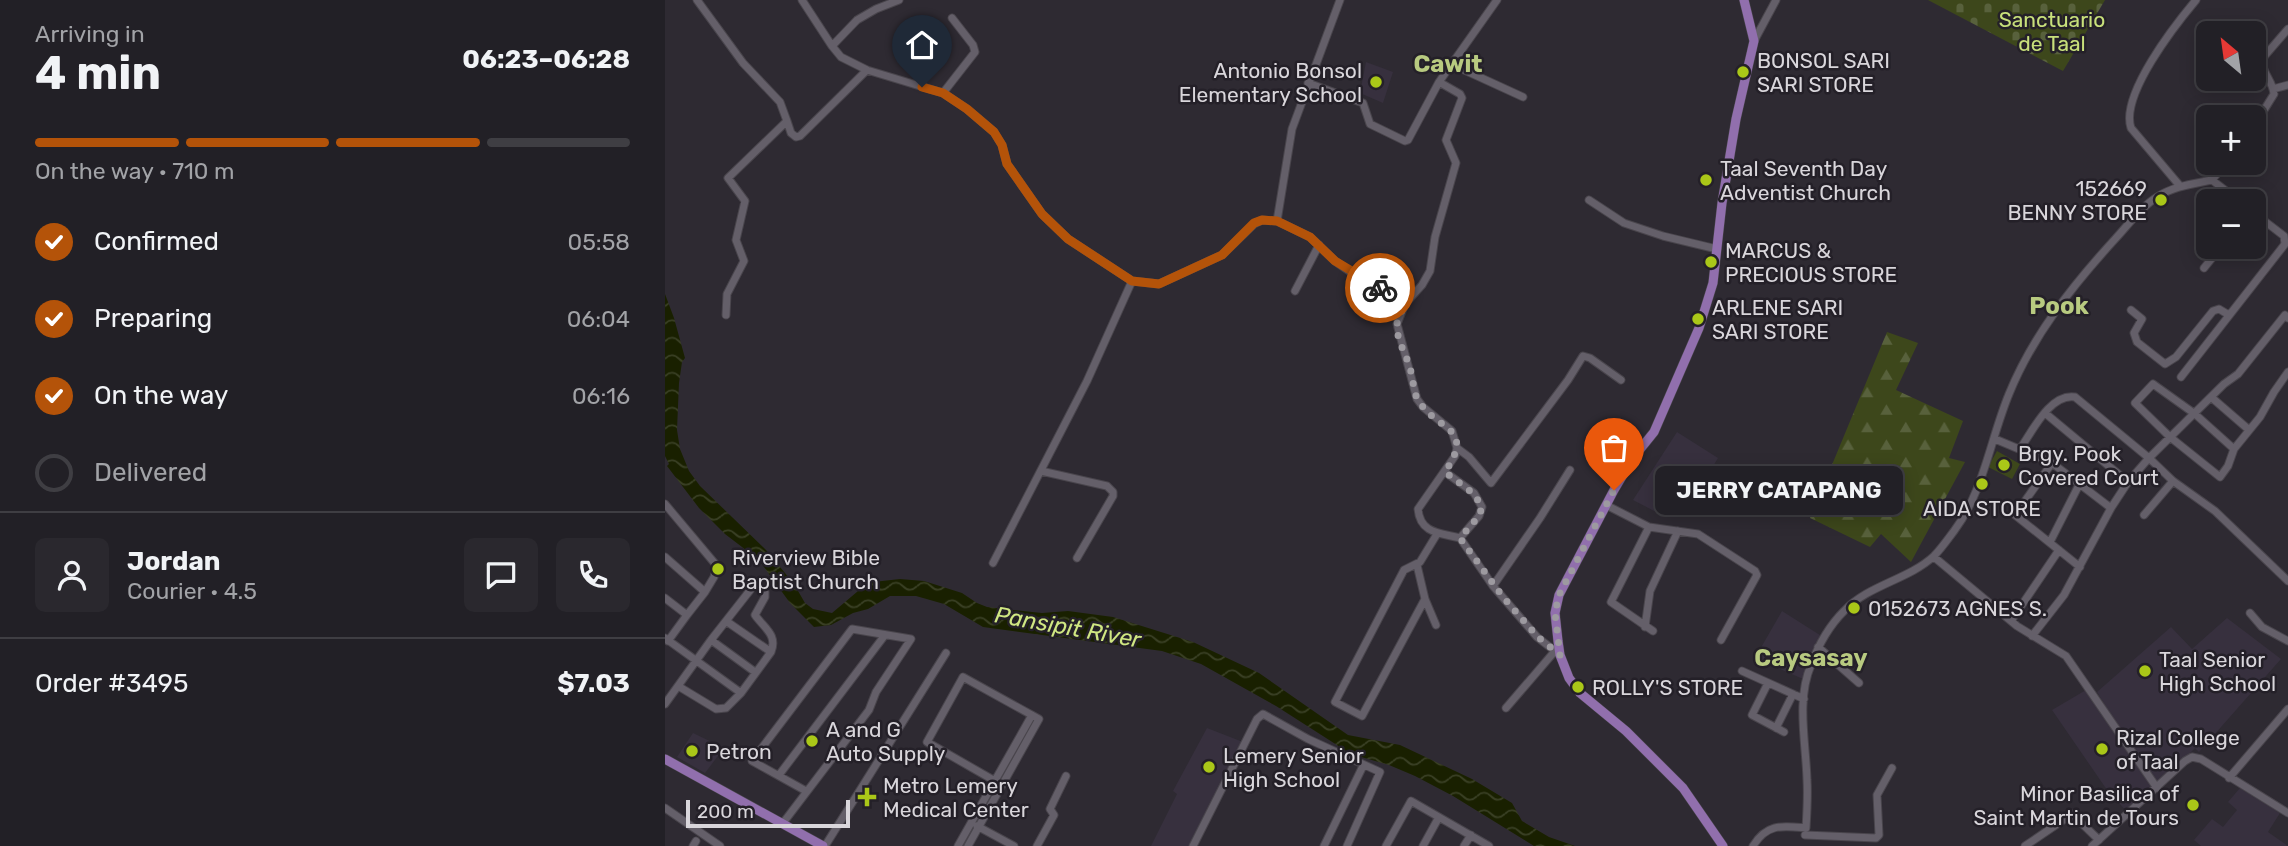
<!DOCTYPE html>
<html lang="en">
<head>
<meta charset="utf-8">
<style>
	body { margin:0; font-family:Rubik,sans-serif; background:#2a282e; color:#f1f3f6; height:100vh; display:flex; flex-direction:column; font-size:26px; white-space:nowrap }
	* { box-sizing:border-box; margin:0 }
	p { font-size:23px; color:#a2a3a7 }
	.icon { flex:none; width:38px; height:38px; fill:none; stroke:currentColor; stroke-width:2; stroke-linecap:round; stroke-linejoin:round }
	.map { position:relative; flex:1; overflow:hidden }
	.sheet { display:flex; flex-direction:column; background:#222026; width:665px }
	.sheet>* { flex:none }
	.needle { width:46px; rotate:331deg }
	.fabs { position:absolute; left:1531px; top:21px; display:grid; gap:14px }
	.fabs a { display:grid; place-items:center; width:70px; height:70px; border-radius:10px; background:#222026; box-shadow:0 4px 18px #0003,0 0 0 2px #3f3e43; font-size:35px }
	.scale { position:absolute; left:21px; bottom:18px; width:164px; box-sizing:border-box; padding-left:7px; border:4px solid #d9d6db; border-top:0; font-size:19px; line-height:24px; white-space:nowrap; color:#d9d6db; -webkit-text-stroke:5px #242028; paint-order:stroke }
	.pin { position:absolute; display:grid; place-items:center; width:60px; height:60px; color:#fff; margin:-72px -30px; border-radius:50% 50% 50% 0; rotate:-45deg; box-shadow:0 0 7px #0007 }
	.pin .icon { rotate:45deg }
	.courier { position:absolute; display:grid; place-items:center; width:70px; height:70px; margin:-35px; border:5px solid #b45309; border-radius:50%; background:#fff; color:#222; box-shadow:0 2px 9px #0007 }
	.bubble { position:absolute; height:49px; border-radius:10px; background:#222026; box-shadow:0 4px 18px #0003,0 0 0 2px #3f3e43; font-size:23px; font-weight:700; line-height:49px; text-align:center }
	.headline em { font-style:normal; font-weight:700 }
	.headline div { display:flex; flex-direction:column-reverse }
	.headline { display:flex; align-items:center; justify-content:space-between; height:119px; padding:0 35px }
	h1 { font-size:46px; font-weight:700; line-height:52px }
	.bar { display:grid; grid-template-columns:repeat(4,1fr); gap:10px 7px; align-content:center; height:84px; padding:0 35px }
	.bar i { height:9px; border-radius:5px; background:#3f3e43 }
	.bar .on { background:#b45309 }
	.bar p { grid-column:span 4 }
	.line { display:flex; align-items:center; gap:18px; padding:0 35px; border-top:2px solid #3f3e43 }
	.line div { flex:1 }
	.round { display:grid; place-items:center; flex:none; width:74px; height:74px; border-radius:10px; background:#2a282e }
	ol { padding:0 35px; list-style:none }
	li { display:flex; align-items:center; gap:21px; height:77px }
	li p { margin-inline-start:auto }
	li .icon { padding:7px; border-radius:50%; background:#b45309; color:#fff; stroke-width:4 }
	li:last-child { color:#a2a3a7 }
	li i { width:38px; height:38px; border:4px solid #3f3e43; border-radius:50% }
	main { display:flex; flex:1; min-height:0 }
	.map>svg:first-child { display:block }
	.built { fill:#37303e }
	.forest { fill:url(#forest-firs) }
	.cemetery { fill:url(#cemetery-stones) }
	.garden { fill:#3d471b }
	.water { fill:url(#water-waves) }
	.lines { fill:none; stroke-linecap:round; stroke-linejoin:round }
	.minor-casing { stroke:#49454c; stroke-width:9 }
	.major-casing { stroke:#49454c; stroke-width:10 }
	.minor { stroke:#645f69; stroke-width:7 }
	.major { stroke:#916fad; stroke-width:9 }
	.done { stroke:#9d9aa0; stroke-width:7; stroke-dasharray:0 12.6 }
	.route { stroke:#b45309; stroke-width:9 }
	.poi-dot { fill:#aac718; stroke:#242028; stroke-width:2.5 }
	.labels { text-anchor:middle; dominant-baseline:central; stroke-width:5; stroke-linejoin:round; paint-order:stroke }
	.park-label { font-size:21px; fill:#c8e07b; stroke:#242028 }
	.poi-label { font-size:21px; fill:#d9d6db; stroke:#242028; text-anchor:start }
	.water-label { font-size:23px; font-style:italic; fill:#d0e782; stroke:#242028 }
	.quarter-label { font-size:24px; font-weight:bold; fill:#b8ca80; stroke:#242028 }
</style>
</head>
<body>
<main>
<section class="sheet">
<div class="headline"><div><h1>4 min</h1><p>Arriving in</p></div><em>06:23–06:28</em></div>
<div class="bar"><i class="on"></i><i class="on"></i><i class="on"></i><i></i><p>On the way · 710 m</p></div>
<ol>
<li><svg class="icon" aria-label="check" viewBox="0 0 24 24"><path d="M5 12l5 5 9-10"/></svg>Confirmed<p>05:58</p></li>
<li><svg class="icon" aria-label="check" viewBox="0 0 24 24"><path d="M5 12l5 5 9-10"/></svg>Preparing<p>06:04</p></li>
<li><svg class="icon" aria-label="check" viewBox="0 0 24 24"><path d="M5 12l5 5 9-10"/></svg>On the way<p>06:16</p></li>
<li><i></i>Delivered</li>
</ol>
<div class="line" style="height:126px"><a class="round"><svg class="icon" aria-label="person" viewBox="0 0 24 24"><circle cx="12" cy="8" r="4"/><path d="M4 21q1-7 8-7t8 7"/></svg></a><div><b>Jordan</b><p>Courier · 4.5</p></div><a class="round"><svg class="icon" aria-label="chat" viewBox="0 0 24 24"><path d="M4 5h16v11H9l-5 4z"/></svg></a><a class="round"><svg class="icon" aria-label="phone" viewBox="0 0 24 24"><path d="M5 4h4l2 5-3 2q2 4 5 5l2-3 5 2v4C11 20 4 13 5 4z"/></svg></a></div>
<div class="line" style="height:91px"><div>Order #3495</div><b>$7.03</b></div>
</section>
<div class="map">
<svg width="1623" height="846" viewBox="0 0 1623 846">
	<defs>
		<pattern id="forest-firs" width="22" height="20" patternUnits="userSpaceOnUse" patternTransform="scale(1.75)"><rect width="22" height="20" fill="#3d471b"/><path d="M5 1l3.5 6h-7zM16 11l3.5 6h-7z" fill="#58613c"/></pattern>
		<pattern id="cemetery-stones" width="16" height="16" patternUnits="userSpaceOnUse" patternTransform="scale(1.75)"><rect width="16" height="16" fill="#3d471b"/><path d="M2 7V4a2 2 0 0 1 4 0v3zM10 15v-3a2 2 0 0 1 4 0v3z" fill="#58613c"/></pattern>
		<pattern id="water-waves" width="16" height="10" patternUnits="userSpaceOnUse" patternTransform="scale(1.75)"><rect width="16" height="10" fill="#192000"/><path d="M0 5q4-4 8 0t8 0" fill="none" stroke="#3a4025"/></pattern>
	</defs>
	<rect width="100%" height="100%" fill="#2e2a32"/>
	<path class="built" d="M701,62L728,72L718,103L695,93Z
		M1012,432L1053,458L1021,511L1002,500L995,514L968,500Z
		M1117,611L1158,637L1144,657L1138,679L1090,658Z
		M1562,618L1616,659L1534,752L1530,748L1492,786L1468,753L1432,692L1506,627L1527,649Z
		M1421,690L1488,789L1462,812L1440,787L1387,710Z
		M542,728L578,742L526,846H486L512,794L508,791Z
		M28,733L59,748L40,773L12,757Z
		M1575,788L1615,813L1603,832L1623,846H1536L1529,840L1547,819L1558,827L1572,810L1563,802Z"/>
	<path class="forest" d="M1222,332L1253,343L1231,390L1298,421L1284,458L1300,462L1246,562L1216,534L1205,547L1145,518Z"/>
	<path class="cemetery" d="M1263,0H1440L1398,71Z"/>
	<path class="garden" d="M1332,451L1355,464L1347,479L1323,467Z"/>
	<path class="water" d="M0,294L9,318L20,358L17,362L14,383L12,430L15,449L24,471L35,486L101,550L129,584L140,603L148,609L167,613L199,586L208,582L235,579L259,581L297,593L312,603L322,607L377,613L403,611L448,617L528,642L594,673L683,735L735,745L807,779L847,803L857,821L884,837L910,846H869L788,796L750,776L724,765L686,754L611,706L536,664L497,651L318,627L279,604L251,596H225L203,609L188,613L166,625L149,627L125,603L94,560L60,534L34,508L2,466L4,464L0,456Z"/>
	<g class="lines">
		<defs>
			<path id="minor" d="M32,0L78,63L115,102L122,121L63,178L80,201L71,240L79,261L62,294L61,315
				M137,0L167,46L176,57L202,70L278,93L302,109L329,132L337,145L342,164L377,214L403,239L467,281L494,284L557,255L589,224L597,220L612,221L645,237L670,261L687,273L727,294L740,304
				M1089,41L1111,0
				M167,46L192,20L211,9L234,0
				M786,64L858,97
				M774,82L795,94L797,98L781,140L791,163L770,237L765,271L757,285L740,304L732,324L752,399L758,407L787,431L792,448L790,456L753,509C755,534 776,533 795,538L828,586L872,637L895,655
				M643,83L698,103L705,124L740,141L743,140L774,82L832,0
				M1608,89L1623,85
				M278,93L310,52L308,45L287,18
				M122,121L126,133L131,137L135,136L202,70
				M1589,126L1609,94C1608,81 1596,72 1597,59L1623,29
				M1547,180L1574,201
				M1515,186L1466,128C1455,95 1510,25 1531,0
				M924,200L959,223L998,236L1052,249
				M612,221L627,129L675,0
				M1539,268L1556,247
				M630,291L654,245
				M1466,310L1477,319L1469,333L1472,342L1500,364L1511,357L1548,311L1554,309L1564,315
				M1516,377L1620,244L1619,236L1589,213
				M1546,397L1583,429
				M1380,413L1463,482
				M1330,439L1387,463L1446,508
				M792,448L804,457L826,483L903,380L918,356L925,358L956,380
				M1355,449C1367,432 1385,393 1410,397L1484,458L1508,481L1550,511L1623,581
				M1569,449L1530,414L1488,384L1470,403L1505,437L1555,477L1563,466L1569,449L1595,417L1609,392L1623,372
				M1387,463L1350,515L1415,567
				M376,471L442,486L448,492V496L412,558
				M780,472L809,493L817,507L814,516L795,538
				M0,504L52,566L49,577L40,592
				M941,505L984,527L1033,534L1090,571L1092,575L1056,640
				M1479,515L1508,481
				M984,527L946,602L988,631
				M1385,542L1414,485
				M0,557L40,592L22,615
				M1269,557L1352,626L1401,656L1492,788
				M328,563L422,381L467,281
				M752,565L760,599L771,625
				M828,586L875,518L905,470
				M0,598L22,615L3,641
				M760,599L697,716L670,702L739,570L755,562L772,534
				M1585,613L1597,627L1623,641
				M1346,621L1394,550
				M980,627L985,591L1013,531
				M1367,636L1399,595L1446,508L1463,482L1484,458L1559,384L1573,374L1620,315L1623,318
				M0,638L76,693
				M46,640L90,672
				M1153,647L1194,683
				M1077,671L1139,699
				M1103,683L1087,715L1119,732
				M13,686L51,709L61,708L76,693L106,652L61,621
				M0,704L46,640L90,584L100,592V597L90,615C99,628 113,635 106,652
				M841,708L890,651
				M1111,728L1128,694
				M114,775L220,635
				M1564,778L1623,709
				M0,808L55,846
				M118,823L204,710L211,692L246,639L187,629L87,761L141,791
				M312,826L349,846
				M1140,835L1211,838L1214,835L1212,795L1227,768
				M28,846L31,841
				M160,846L281,653
				M293,846L367,715
				M303,846L374,719L298,677L262,742L337,785
				M372,846L389,815L385,809L401,776
				M528,846L592,719L598,714L643,739L715,772L682,846
				M659,846L698,766
				M721,846L746,801L824,846
				M758,846L774,817
				M799,846L806,835
				M1088,846C1102,823 1117,826 1141,828C1142,812 1143,796 1142,780C1141,743 1131,700 1146,665C1153,646 1165,625 1179,611C1203,585 1243,580 1269,556C1276,549 1283,539 1289,531C1319,491 1325,440 1344,394C1368,335 1408,285 1451,238C1464,224 1476,207 1492,197C1509,186 1528,184 1547,180L1561,163
				M1360,846L1407,814L1434,840
				M1427,846L1520,761L1527,757L1536,759L1623,813"/>
			<path id="major" d="M0,759L158,846
				M1058,846L1018,788L961,731L915,693L904,678L895,655L893,641L890,613L894,595L949,490L968,458L989,432L1034,328L1048,283L1057,203L1071,119L1089,41L1079,0"/>
		</defs>
		<use href="#minor" class="minor-casing"/>
		<use href="#major" class="major-casing"/>
		<use href="#minor" class="minor"/>
		<use href="#major" class="major"/>
	</g>
	<g class="lines">
		<path class="done" d="M715,288L727,294L740,304C737,311 732,318 732,325C731,340 743,357 746,372C749,383 748,394 755,403C775,432 810,427 780,472L809,494L817,507L814,516L795,538L838,597L873,637L895,655L890,613L894,595L949,490"/>
		<path class="route" d="M257,87L278,93L302,109L329,132L337,145L342,164L377,214L403,239L467,281L494,284L557,255L589,223L597,220L612,221L645,237L670,261L715,288"/>
	</g>
	<g class="poi-dot">
		<circle cx="1078" cy="72" r="7"/>
		<circle cx="711" cy="82" r="7"/>
		<circle cx="1041" cy="180" r="7"/>
		<circle cx="1496" cy="200" r="7"/>
		<circle cx="1046" cy="262" r="7"/>
		<circle cx="1033" cy="319" r="7"/>
		<circle cx="1339" cy="465" r="7"/>
		<circle cx="1317" cy="484" r="7"/>
		<circle cx="53" cy="569" r="7"/>
		<circle cx="1189" cy="608" r="7"/>
		<circle cx="1480" cy="671" r="7"/>
		<circle cx="913" cy="687" r="7"/>
		<circle cx="147" cy="741" r="7"/>
		<circle cx="1437" cy="749" r="7"/>
		<circle cx="27" cy="751" r="7"/>
		<circle cx="544" cy="767" r="7"/>
		<path d="M198.5 786.5h7v7h7v7h-7v7h-7v-7h-7v-7h7z"/>
		<circle cx="1528" cy="805" r="7"/>
	</g>
	<g class="labels">
		<g class="park-label">
			<text x="1387" y="19">Sanctuario<tspan x="1387" dy="24">de Taal</tspan></text>
		</g>
		<g class="poi-label">
			<text x="1092" y="60">BONSOL SARI<tspan x="1092" dy="24">SARI STORE</tspan></text>
			<text x="697" y="70" text-anchor="end">Antonio Bonsol<tspan x="697" dy="24">Elementary School</tspan></text>
			<text x="1055" y="168">Taal Seventh Day<tspan x="1055" dy="24">Adventist Church</tspan></text>
			<text x="1482" y="188" text-anchor="end">152669<tspan x="1482" dy="24">BENNY STORE</tspan></text>
			<text x="1060" y="250">MARCUS &amp;<tspan x="1060" dy="24">PRECIOUS STORE</tspan></text>
			<text x="1047" y="307">ARLENE SARI<tspan x="1047" dy="24">SARI STORE</tspan></text>
			<text x="1353" y="453">Brgy. Pook<tspan x="1353" dy="24">Covered Court</tspan></text>
			<text x="1317" y="508" text-anchor="middle">AIDA STORE</text>
			<text x="67" y="557">Riverview Bible<tspan x="67" dy="24">Baptist Church</tspan></text>
			<text x="1203" y="608">0152673 AGNES S.</text>
			<text x="1494" y="659">Taal Senior<tspan x="1494" dy="24">High School</tspan></text>
			<text x="927" y="687">ROLLY'S STORE</text>
			<text x="161" y="729">A and G<tspan x="161" dy="24">Auto Supply</tspan></text>
			<text x="1451" y="737">Rizal College<tspan x="1451" dy="24">of Taal</tspan></text>
			<text x="41" y="751">Petron</text>
			<text x="558" y="755">Lemery Senior<tspan x="558" dy="24">High School</tspan></text>
			<text x="218" y="785">Metro Lemery<tspan x="218" dy="24">Medical Center</tspan></text>
			<text x="1514" y="793" text-anchor="end">Minor Basilica of<tspan x="1514" dy="24">Saint Martin de Tours</tspan></text>
		</g>
		<g class="water-label">
			<text transform="translate(403 627) rotate(10)">Pansipit River</text>
		</g>
		<g class="quarter-label">
			<text x="783" y="64">Cawit</text>
			<text x="1394" y="306">Pook</text>
			<text x="1146" y="658">Caysasay</text>
		</g>
	</g>
</svg>
<div class="fabs">
<a><svg class="needle" viewBox="-14 -14 28 28"><path d="M0-13l5 13h-10z" fill="#e53935"/><path d="M0 13l5-13h-10z" fill="#a2a3a7"/></svg></a>
<a>+</a>
<a>−</a>
</div>
<div class="scale">200 m</div>
<div class="pin" style="left:949px;top:490px;background:#ea580c"><svg class="icon" aria-label="bag" viewBox="0 0 24 24"><path d="M5 8h14l-1 12H6zM9 8a3 3 0 0 1 6 0"/></svg></div>
<div class="pin" style="left:257px;top:87px;background:#1f2937"><svg class="icon" aria-label="home" viewBox="0 0 24 24"><path d="M3 11l9-7 9 7M6 9v11h12V9"/></svg></div>
<div class="courier" style="left:715px;top:288px"><svg class="icon" aria-label="bike" viewBox="0 0 24 24"><circle cx="6" cy="16" r="4"/><circle cx="18" cy="16" r="4"/><path d="M6 16l4-8h5l3 8M10 8l3 8H6M13 5h3"/></svg></div>
<div class="bubble" style="left:990px;top:466px;width:248px">JERRY CATAPANG</div>
</div>
</main>
</body>
</html>
